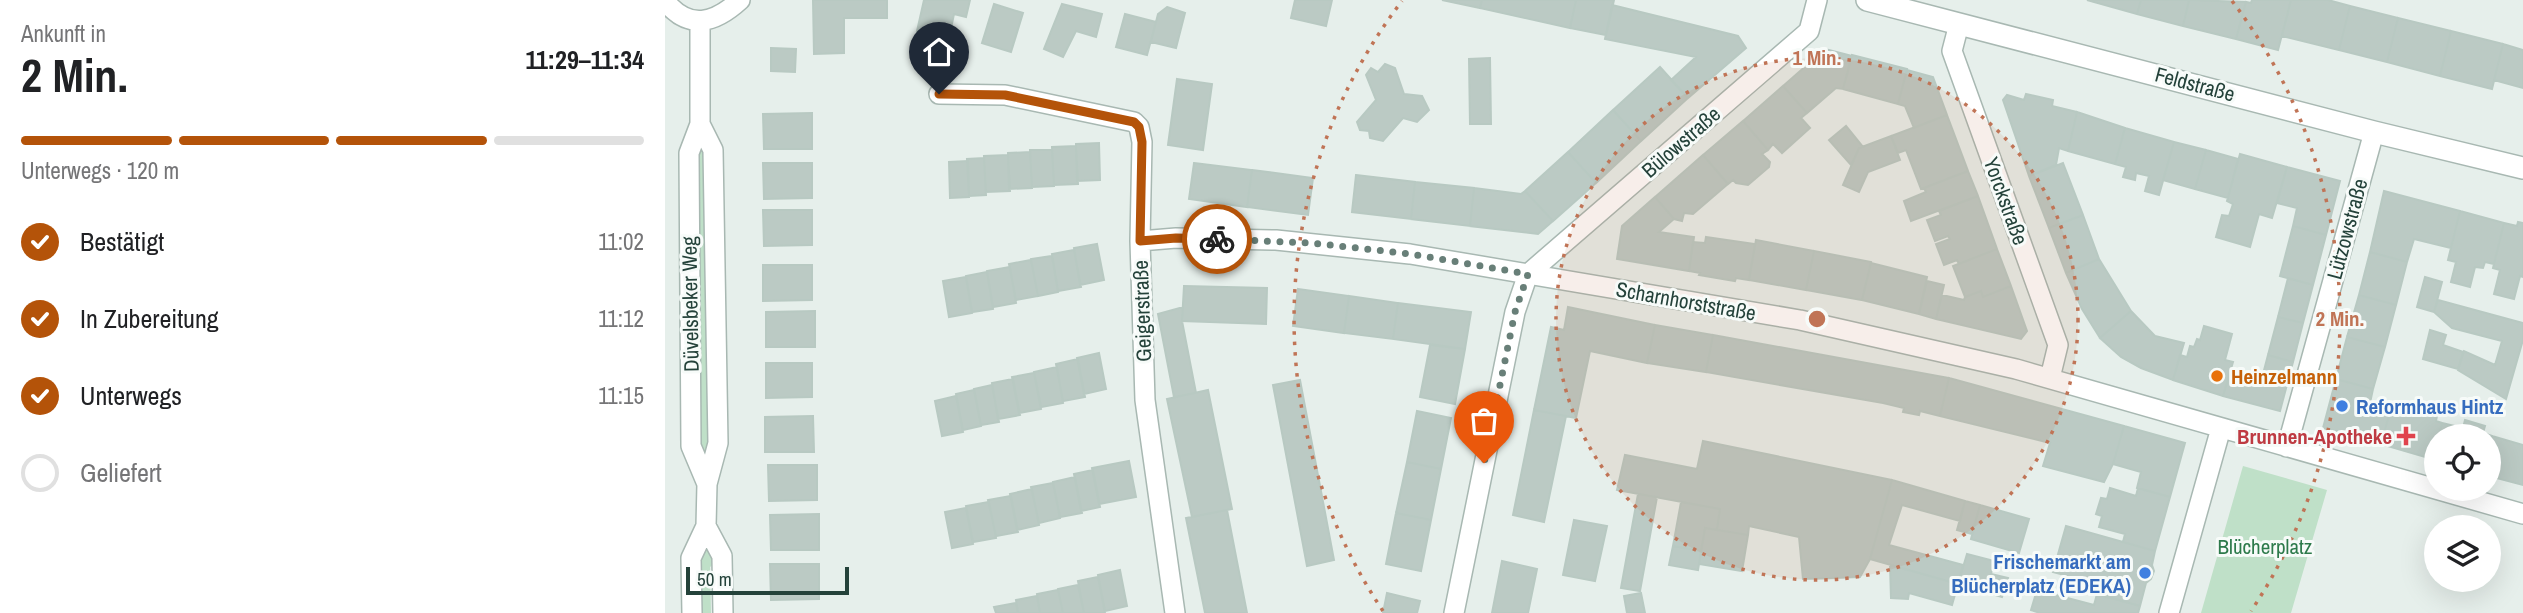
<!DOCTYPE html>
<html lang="de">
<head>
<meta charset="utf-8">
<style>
	body { margin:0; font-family:"Archivo Narrow",sans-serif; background:#f2f2f2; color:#202124; height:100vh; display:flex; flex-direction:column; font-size:26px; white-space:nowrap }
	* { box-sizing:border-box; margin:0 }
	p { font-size:23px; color:#757577 }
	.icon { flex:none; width:38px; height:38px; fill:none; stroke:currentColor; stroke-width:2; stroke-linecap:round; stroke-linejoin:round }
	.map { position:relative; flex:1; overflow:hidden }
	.panel { display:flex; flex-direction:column; background:#fff; width:665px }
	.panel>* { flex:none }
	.fabs { position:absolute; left:1759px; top:424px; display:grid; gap:14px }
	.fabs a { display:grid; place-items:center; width:77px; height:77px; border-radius:50%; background:#fff; box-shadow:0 7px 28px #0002; font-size:35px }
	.scale { position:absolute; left:21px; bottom:18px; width:163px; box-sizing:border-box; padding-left:7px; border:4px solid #24423a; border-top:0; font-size:19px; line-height:24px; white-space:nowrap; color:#24423a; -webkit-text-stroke:5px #f7fbf9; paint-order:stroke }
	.pin { position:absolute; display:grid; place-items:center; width:60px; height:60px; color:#fff; margin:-72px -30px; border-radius:50% 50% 50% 0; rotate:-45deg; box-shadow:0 0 7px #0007 }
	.pin .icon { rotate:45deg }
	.courier { position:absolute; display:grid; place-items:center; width:70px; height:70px; margin:-35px; border:5px solid #b45309; border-radius:50%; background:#fff; color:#222; box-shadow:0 2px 9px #0007 }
	.head em { font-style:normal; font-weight:700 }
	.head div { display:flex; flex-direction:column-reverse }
	.head { display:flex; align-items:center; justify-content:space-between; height:119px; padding:0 21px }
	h1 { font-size:46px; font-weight:700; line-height:52px }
	.bar { display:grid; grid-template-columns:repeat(4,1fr); gap:10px 7px; align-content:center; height:84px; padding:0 21px }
	.bar i { height:9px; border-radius:5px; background:#e0e0e0 }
	.bar .on { background:#b45309 }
	.bar p { grid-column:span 4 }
	ol { padding:0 21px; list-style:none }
	li { display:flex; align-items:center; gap:21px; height:77px }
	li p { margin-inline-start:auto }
	li .icon { padding:7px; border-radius:50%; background:#b45309; color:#fff; stroke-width:4 }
	li:last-child { color:#757577 }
	li i { width:38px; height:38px; border:4px solid #e0e0e0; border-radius:50% }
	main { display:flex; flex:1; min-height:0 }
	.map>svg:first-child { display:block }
	.green { fill:#bfe0c8 }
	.building { fill:#bbcac4; stroke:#b8c9c2; stroke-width:2 }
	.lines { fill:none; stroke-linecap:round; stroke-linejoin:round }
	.minor-casing { stroke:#a8b8b2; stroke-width:22 }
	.tertiary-casing { stroke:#a8b8b2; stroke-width:24 }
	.minor { stroke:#fff; stroke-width:19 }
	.tertiary { stroke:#fff; stroke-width:21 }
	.done { stroke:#687f78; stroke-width:7; stroke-dasharray:0 12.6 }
	.route { stroke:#b45309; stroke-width:9 }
	.ring { fill:none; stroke:#c07456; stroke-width:3.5; stroke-dasharray:3.5 7 }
	.food-dot { fill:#e8710a; stroke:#f7fbf9; stroke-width:2.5 }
	.shop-dot { fill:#3f7fe0; stroke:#f7fbf9; stroke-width:2.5 }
	.health-dot { fill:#e0444e; stroke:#f7fbf9; stroke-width:2.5 }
	.labels { text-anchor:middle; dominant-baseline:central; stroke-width:6; stroke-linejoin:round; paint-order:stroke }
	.street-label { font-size:21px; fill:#24423a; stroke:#f7fbf9 }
	.food-label { font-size:21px; font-weight:bold; fill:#c56008; stroke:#f7fbf9; text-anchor:start }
	.shop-label { font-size:21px; font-weight:bold; fill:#366cbe; stroke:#f7fbf9; text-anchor:start }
	.health-label { font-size:21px; font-weight:bold; fill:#be3a42; stroke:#f7fbf9; text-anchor:end }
	.park-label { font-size:21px; fill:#2d7a4b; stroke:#f7fbf9 }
	.centre { fill:#c07456; stroke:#f7fbf9; stroke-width:3.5 }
	.ring-label { font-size:21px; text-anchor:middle; font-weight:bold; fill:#c07456; stroke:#f7fbf9; stroke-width:6; stroke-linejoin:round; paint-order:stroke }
</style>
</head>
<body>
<main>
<section class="panel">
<div class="head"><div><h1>2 Min.</h1><p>Ankunft in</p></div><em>11:29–11:34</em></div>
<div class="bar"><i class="on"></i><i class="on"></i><i class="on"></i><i></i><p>Unterwegs · 120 m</p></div>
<ol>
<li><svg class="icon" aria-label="check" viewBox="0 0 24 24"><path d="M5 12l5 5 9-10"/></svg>Bestätigt<p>11:02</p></li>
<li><svg class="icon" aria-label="check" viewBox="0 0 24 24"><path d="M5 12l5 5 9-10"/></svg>In Zubereitung<p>11:12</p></li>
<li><svg class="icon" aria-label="check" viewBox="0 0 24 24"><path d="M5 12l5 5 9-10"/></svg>Unterwegs<p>11:15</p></li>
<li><i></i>Geliefert</li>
</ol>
</section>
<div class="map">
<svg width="1858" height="613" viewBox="0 0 1858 613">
	<rect width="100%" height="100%" fill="#e6efeb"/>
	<path class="green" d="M37,139L40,163L43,438L51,441L35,462L32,141Z
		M1578,466L1662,490L1626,613H1536Z
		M42,546L51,562L45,567L46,613H37L36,566L33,562Z"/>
	<path class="building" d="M148,0H222V18H179V53L149,54Z
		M259,0H305L301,17L289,14L284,38L252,31Z
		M630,0H667L661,26L626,18Z
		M777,0H817L815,8Z
		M817,0H911L905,28L815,8Z
		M911,0H949L941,35L905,28Z
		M1422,0H1476L1472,14Z
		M1476,0H1524L1518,26L1472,14Z
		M1524,0L1581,2L1571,39L1518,26Z
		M1587,0H1626L1613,50L1571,39L1581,2L1586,3Z
		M1626,0H1663L1685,6L1674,50L1617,36Z
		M329,4L358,13L346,52L317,43Z
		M397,4L437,14L431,37L411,31L398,57L379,49Z
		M947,5L1073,36L1081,48L1023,98L1006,80L1031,57L940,39Z
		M1685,6L1733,18L1722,62L1674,50Z
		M502,7L520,13L511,48L486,42L493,14Z
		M460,14L491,22L482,55L451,47Z
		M1733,18L1786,31L1775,76L1722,62Z
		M1786,31L1838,44L1827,89L1775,76Z
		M1838,44L1858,50V88L1829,80Z
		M106,48L131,49L130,72L106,71Z
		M1160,49L1187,56L1178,89L1171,88L1142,113L1118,86Z
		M1187,55L1242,69L1233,104L1178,89Z
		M825,58L826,124H805L804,59Z
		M720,64L730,68L739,94L757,96L764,110L752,122L738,118L718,141L705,138L704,131L695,130L692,122L711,100L701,75L706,68L713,72Z
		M995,67L1023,98L976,141L948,110Z
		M1242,70L1268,77L1282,115L1249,128L1240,106L1233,104Z
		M512,79L547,84L538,150L503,145Z
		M1118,86L1142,113L1136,118L1145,128L1117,153L1108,144L1103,150L1078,121Z
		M1361,94L1388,100L1387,106L1412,112L1403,151L1394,148L1391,165L1364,176L1338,100L1342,95L1359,100Z
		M948,110L976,141L931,183L903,152Z
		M1412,112L1460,128L1450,164L1403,151Z
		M147,113V149H99L98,114Z
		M1282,115L1303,171L1256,189L1241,150L1233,153L1226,136Z
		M1078,121L1103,150L1097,154L1105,162L1104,167L1083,185L1071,183L1068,180L1063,184L1038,155Z
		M1181,126L1198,147L1194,148L1186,165L1164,140Z
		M1460,128L1509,142L1494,195L1480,191L1484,176L1471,173L1470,180L1458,177L1461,167L1450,164Z
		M1226,136L1235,160L1203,172L1194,192L1178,185L1194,148Z
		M1509,142L1541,150L1530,189L1498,180Z
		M434,143L435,180L412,181L411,144Z
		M411,146L413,184L389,185L387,147Z
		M365,150H387L389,186L367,187Z
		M1541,150L1573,159L1563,198L1530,189Z
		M365,152L367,188L344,189L343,153Z
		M903,152L931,183L888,221L860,191Z
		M1575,154L1622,167L1607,218L1594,214L1585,247L1551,237L1557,215L1564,216L1568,204L1562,201Z
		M343,155L345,191L321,192L319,156Z
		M1038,155L1063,184L1028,214L1019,213L1017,221L1009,219L990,197Z
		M319,158L321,195L304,196L302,159Z
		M303,161L304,197L285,198L284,162Z
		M98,163H147V198L99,199Z
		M529,163L587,170L582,207L524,199Z
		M1398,163L1418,215L1384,228L1364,176Z
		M1622,167L1675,181L1661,235L1628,226L1632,208L1612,203Z
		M587,170L648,178L643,215L582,207Z
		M1303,171L1313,196L1246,221L1239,201L1261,192L1259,188Z
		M691,175L750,182L746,219L687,212Z
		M750,182L809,188L805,226L746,219Z
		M809,188L856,194L860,191L888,221L873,234L805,226Z
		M1719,191L1795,211L1786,248L1749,239L1742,262L1705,252Z
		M1313,196L1332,249L1294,264L1292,260L1279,265L1271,244L1285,239L1283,236L1270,241L1262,220L1276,215L1274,211Z
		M990,197L1009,219L994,232L1029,237L1024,271L952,259L957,226Z
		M98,210H147V245L99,246Z
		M1795,211L1839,223L1829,264L1820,262L1818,268L1810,267L1805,287L1786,282L1791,262L1783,260Z
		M1418,215L1434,259L1401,273L1384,228Z
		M1853,222L1858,223V277L1855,276L1849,299L1829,294L1835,270L1828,268L1839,223L1852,226Z
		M1628,226L1661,235L1648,285L1615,276Z
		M1041,237L1090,244L1084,280L1071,278L1070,281L1034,275L1035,273L1024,271L1028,242L1040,243Z
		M1091,240L1149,251L1141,290L1084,280Z
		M432,244L439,280L415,285L409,248Z
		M1332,249L1346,286L1318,297L1316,291L1300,297L1288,266Z
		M409,250L416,287L393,291L387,254Z
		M1149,251L1206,262L1197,300L1141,290Z
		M1705,252L1742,262L1731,305L1694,295Z
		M387,256L393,292L373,296L366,259Z
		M1434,259L1466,311L1435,338L1417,309L1401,273Z
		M366,260L373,296L351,300L344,264Z
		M1206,263L1262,277L1254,314L1197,300Z
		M98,265H147V300L98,301Z
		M345,267L351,303L328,307L322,271Z
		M322,272L328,309L307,312L301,276Z
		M301,277L307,313L284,317L278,281Z
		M1760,277L1777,282L1769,312L1752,307Z
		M1623,278L1648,285L1638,323L1613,317Z
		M1262,281L1279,285L1271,319L1254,314Z
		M519,286L602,288L601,324L517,321Z
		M1346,286L1362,331L1356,339L1271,319L1277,295L1299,300L1300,297L1316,291L1318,297Z
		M633,289L684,296L679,333L628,326Z
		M1694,295L1731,305L1720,347L1682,337Z
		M684,296L733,303L728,339L679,333Z
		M1773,300L1858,323V340L1841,399L1793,370L1799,351L1830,365L1837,341L1787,328L1769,312Z
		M733,303L806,312L800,349L728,339Z
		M518,307L517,321L531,393L509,397L493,314Z
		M903,307L990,325L982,363L925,351L911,418L869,410L886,327L899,330Z
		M150,311V347H101V312Z
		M1466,311L1490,336L1519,343L1508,380L1476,368L1456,357L1435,338Z
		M1613,317L1638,323L1628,362L1603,355Z
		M990,325L1048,335L1041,372L982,363Z
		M1539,326L1567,334L1560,360L1568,362L1558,396L1508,380L1515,355L1522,357L1525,346L1529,347L1532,339L1535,340Z
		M1765,330L1781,335L1778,345L1798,352L1793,369L1758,359Z
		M1048,335L1284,378L1275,416L1255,411L1254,415L1238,412L1239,408L1218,403L1041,372Z
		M1682,337L1720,347L1708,389L1671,379Z
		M765,345L800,349L790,404L755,397Z
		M434,353L441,389L419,394L412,358Z
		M1603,355L1628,362L1615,411L1558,396L1566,370L1597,378Z
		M413,359L420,397L398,401L391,364Z
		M101,363H147V397L101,398Z
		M392,367L398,403L376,407L369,372Z
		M369,373L376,409L354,413L347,377Z
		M1284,378L1459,426L1448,464L1439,482L1378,466L1385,443L1275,416Z
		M348,379L355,415L333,419L327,383Z
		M1671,379L1708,389L1705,403L1726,408L1716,444L1658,428Z
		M635,380L669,560L642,566L608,385Z
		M327,385L334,422L316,425L309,389Z
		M309,390L316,426L298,430L291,394Z
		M543,390L567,509L527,517L502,399Z
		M291,396L298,432L277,436L270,401Z
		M1726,408L1742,413L1744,408L1772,416L1771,421L1777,423L1774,436H1771L1767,459L1716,444Z
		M869,410L901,416L879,522L848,515Z
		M752,411L786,418L776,469L742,462Z
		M148,416L149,452H100V417Z
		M1800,420L1820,426L1818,433L1827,436L1824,450V436H1774L1777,423L1798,428Z
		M1459,426L1520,443L1505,497L1472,488L1476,472L1448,464Z
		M1827,436L1858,445V485L1824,476V450Z
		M1038,441L1227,480L1205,559L1195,577L1138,579L1134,537L1084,526L1083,535L1052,530L1055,509L952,490L960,455L1032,469Z
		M464,461L471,497L434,504L427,468Z
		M742,462L776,469L766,520L731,513Z
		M103,465H152V500L104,501Z
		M428,470L435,507L416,511L409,474Z
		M410,477L417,513L395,517L388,482Z
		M1227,480L1300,501L1295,521L1237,505L1224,545L1298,565L1293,584L1205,559Z
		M388,483L395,518L374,523L366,487Z
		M1445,488L1471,496L1473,488L1505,497L1490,551L1458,542L1460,534L1434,527L1437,516L1431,514L1436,498L1442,499Z
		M367,489L374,525L352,530L345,494Z
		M973,494L992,497L975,591L956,588Z
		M346,496L353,532L331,536L323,500Z
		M1300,501L1315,505L1307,534L1292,530Z
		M324,502L331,538L308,542L301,506Z
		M1016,502L1055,509L1052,530L1040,528L1036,551L1008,546Z
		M1315,505L1364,519L1354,553L1306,539Z
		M301,508L308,544L287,548L280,512Z
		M562,510L582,613H540L521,518Z
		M731,513L766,520L756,571L721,564Z
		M154,514V550H106L105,515Z
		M909,520L942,526L930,581L898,575Z
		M1401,526L1490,551L1487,565L1489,571L1486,579L1481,583L1475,606L1427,593L1430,583L1388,572Z
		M1040,528L1083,535L1077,571L1034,564Z
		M1008,546L1036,551L1033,570L1004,565Z
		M1302,554L1329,561L1326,574L1343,578L1337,597L1293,584Z
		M837,561L872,569L863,613H827Z
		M105,564H154V599L106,600Z
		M1225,565L1293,584L1287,605L1244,593L1243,599L1226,598Z
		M455,570L462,606L440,611L433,575Z
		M433,577L440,613H419L413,581Z
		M413,585L419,613H398L393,589Z
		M393,590L398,613H375L372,594Z
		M1372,590L1429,605L1432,594L1475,606L1473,613H1375L1366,610Z
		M722,593L755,601L752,613H718Z
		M976,593L980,613H962L959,596Z
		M372,596L375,613H353L351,600Z
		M351,603L353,613H331L329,607Z"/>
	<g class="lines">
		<defs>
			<path id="minor" d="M0,1C24,31 50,23 75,0
				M35,22V124L24,153L26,446L42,484
				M1294,24L1287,51L1393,345L1385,378
				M274,94L340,95L469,122L474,127L477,142L475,241L480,400L510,613
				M475,241L511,238L611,240L745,254L1135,320L1351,369L1858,514
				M1622,447L1709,132
				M41,526L57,556L58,613
				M27,613L26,558L41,526L42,484L53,443L48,150L35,124
				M789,613L850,312L863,274L1144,31L1152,0
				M1504,613L1556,428"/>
			<path id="tertiary" d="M1202,0L1709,132L1858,168"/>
		</defs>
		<use href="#minor" class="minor-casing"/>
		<use href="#tertiary" class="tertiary-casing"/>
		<use href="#minor" class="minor"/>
		<use href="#tertiary" class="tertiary"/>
	</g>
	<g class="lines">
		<path class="done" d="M552,239L646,243L746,254L863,274L850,312L819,463"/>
		<path class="route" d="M274,94L340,95L469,122L474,127L477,142L475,241L511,238L552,239"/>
	</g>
	<circle cx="1152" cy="319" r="261" fill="#c07456" fill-opacity=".12"/>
	<g class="ring">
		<circle cx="1152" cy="319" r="261"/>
		<path d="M718 611A523 523 0 0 1 737 1M1567 1A523 523 0 0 1 1586 611"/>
	</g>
	<circle class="food-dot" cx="1552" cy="376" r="7"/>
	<g class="shop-dot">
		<circle cx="1677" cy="406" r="7"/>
		<circle cx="1480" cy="573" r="7"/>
	</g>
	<path class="health-dot" d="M1737.5 425.5h7v7h7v7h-7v7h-7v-7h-7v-7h7z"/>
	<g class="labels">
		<g class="street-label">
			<text transform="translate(1530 84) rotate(15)">Feldstraße</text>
			<text transform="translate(1016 142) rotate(-41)">Bülowstraße</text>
			<text transform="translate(1341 201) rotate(70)">Yorckstraße</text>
			<text transform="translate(1682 229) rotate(-75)">Lützowstraße</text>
			<text transform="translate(1021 301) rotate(10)">Scharnhorststraße</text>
			<text transform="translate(25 304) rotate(-91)">Düvelsbeker Weg</text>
			<text transform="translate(477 311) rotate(-92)">Geigerstraße</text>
		</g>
		<g class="food-label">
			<text x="1566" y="376">Heinzelmann</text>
		</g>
		<g class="shop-label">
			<text x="1691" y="406">Reformhaus Hintz</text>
			<text x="1466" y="561" text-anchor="end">Frischemarkt am<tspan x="1466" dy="24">Blücherplatz (EDEKA)</tspan></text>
		</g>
		<g class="health-label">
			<text x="1727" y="436">Brunnen-Apotheke</text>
		</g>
		<g class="park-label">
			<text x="1600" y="546">Blücherplatz</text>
		</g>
	</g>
	<circle cx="1152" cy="319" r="10" class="centre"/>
	<g class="ring-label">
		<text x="1152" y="65">1 Min.</text>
		<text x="1675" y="326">2 Min.</text>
	</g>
</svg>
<div class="fabs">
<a><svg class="icon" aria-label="locate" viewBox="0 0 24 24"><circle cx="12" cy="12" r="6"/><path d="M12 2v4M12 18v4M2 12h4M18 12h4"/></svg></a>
<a><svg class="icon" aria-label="layers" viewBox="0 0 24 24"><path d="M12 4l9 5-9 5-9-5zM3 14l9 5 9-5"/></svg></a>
</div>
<div class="scale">50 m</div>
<div class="pin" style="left:819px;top:463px;background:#ea580c"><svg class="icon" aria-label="bag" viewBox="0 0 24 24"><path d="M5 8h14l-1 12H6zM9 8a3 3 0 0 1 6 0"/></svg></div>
<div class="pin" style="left:274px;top:94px;background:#1f2937"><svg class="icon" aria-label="home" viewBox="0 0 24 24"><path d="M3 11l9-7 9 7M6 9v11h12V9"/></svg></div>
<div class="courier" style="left:552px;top:239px"><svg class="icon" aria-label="bike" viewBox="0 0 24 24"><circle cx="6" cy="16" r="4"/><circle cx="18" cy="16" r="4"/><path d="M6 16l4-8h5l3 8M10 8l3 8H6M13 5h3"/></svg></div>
</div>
</main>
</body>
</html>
